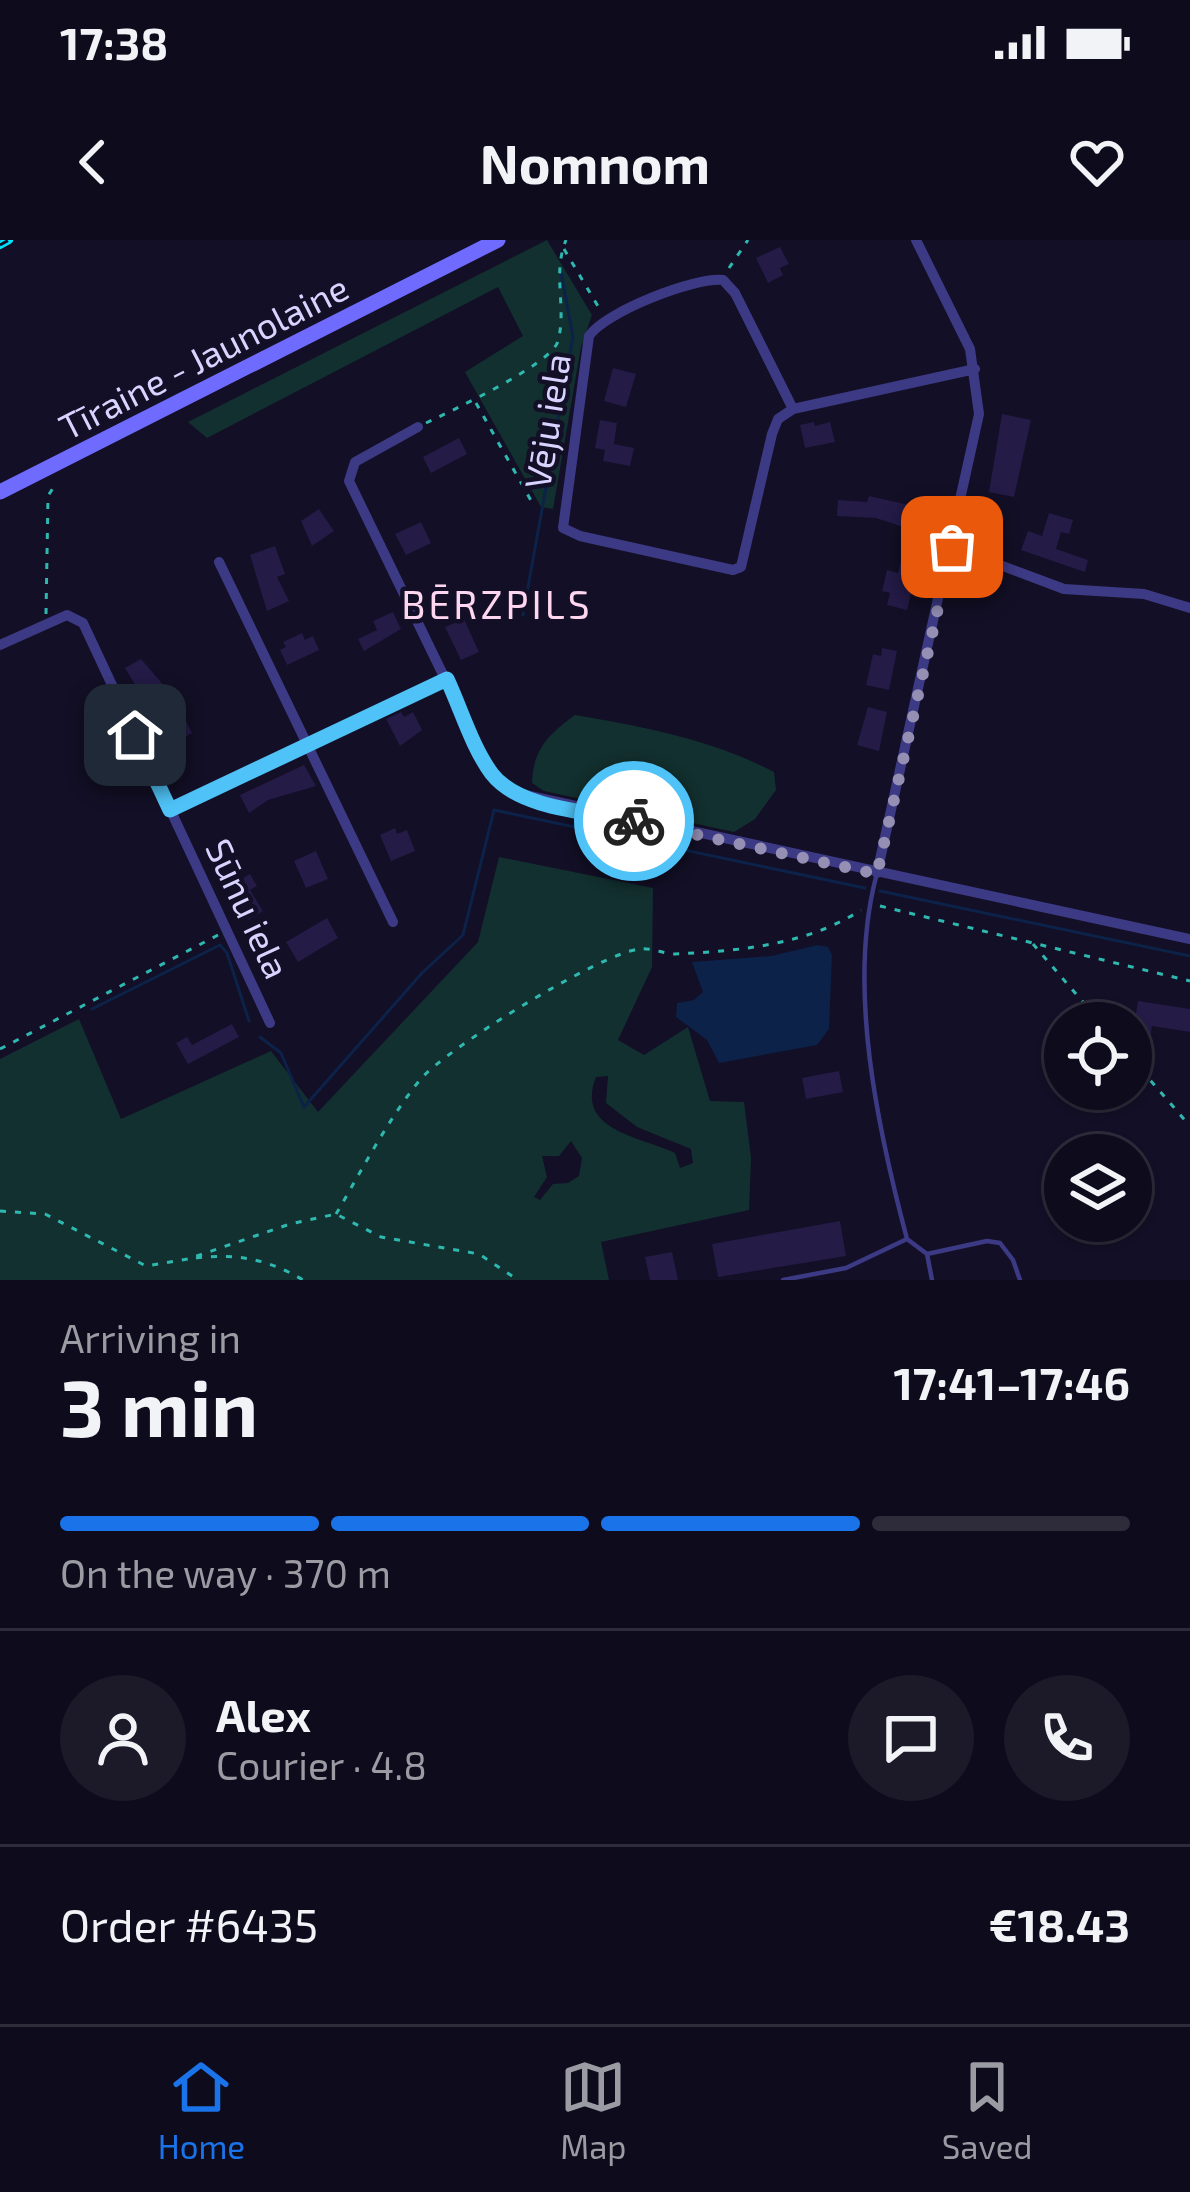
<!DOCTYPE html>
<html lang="en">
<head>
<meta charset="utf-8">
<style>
	body { margin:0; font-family:"Exo 2",sans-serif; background:#1c1929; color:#f1f3f6; height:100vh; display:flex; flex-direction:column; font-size:45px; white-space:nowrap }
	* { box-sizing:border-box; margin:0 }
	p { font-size:39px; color:#9b9ba3 }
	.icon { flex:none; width:66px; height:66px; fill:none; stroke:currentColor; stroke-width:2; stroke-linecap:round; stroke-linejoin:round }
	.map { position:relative; height:1040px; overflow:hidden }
	.panel { display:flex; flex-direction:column; background:#0e0b1c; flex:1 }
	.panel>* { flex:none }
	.buttons { position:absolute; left:1044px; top:762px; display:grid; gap:24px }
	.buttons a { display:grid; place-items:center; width:108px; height:108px; border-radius:50%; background:#0e0b1c; box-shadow:0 3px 9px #0004,0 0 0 3px #2e2b3b; font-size:60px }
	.pin { position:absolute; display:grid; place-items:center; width:102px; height:102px; color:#fff; margin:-51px; border-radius:24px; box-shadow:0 6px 18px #0006 }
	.courier { position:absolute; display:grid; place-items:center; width:120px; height:120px; margin:-60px; border:9px solid #4fc3f7; border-radius:50%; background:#fff; color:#222; box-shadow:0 3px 15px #0007 }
	.head em { font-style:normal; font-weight:700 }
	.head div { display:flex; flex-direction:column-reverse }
	.head { display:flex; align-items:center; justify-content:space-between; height:204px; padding:0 60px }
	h1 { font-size:78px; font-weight:700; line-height:90px }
	.bar { display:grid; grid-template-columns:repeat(4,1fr); gap:18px 12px; align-content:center; height:144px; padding:0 60px }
	.bar i { height:15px; border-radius:9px; background:#2e2b3b }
	.bar .on { background:#1a73e8 }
	.bar p { grid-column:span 4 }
	.line { display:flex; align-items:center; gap:30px; padding:0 60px; border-top:3px solid #2e2b3b }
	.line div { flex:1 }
	.round { display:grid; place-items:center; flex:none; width:126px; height:126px; border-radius:63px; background:#1c1929 }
	.status { display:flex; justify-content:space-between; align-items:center; height:84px; padding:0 60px; background:#0e0b1c; direction:ltr }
	.status svg { height:33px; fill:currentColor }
	header { display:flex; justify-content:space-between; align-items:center; height:156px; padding:0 60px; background:#0e0b1c; font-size:54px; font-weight:700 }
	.dock { display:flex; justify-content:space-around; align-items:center; height:168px; border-top:3px solid #2e2b3b; background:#0e0b1c; font-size:33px; color:#9b9ba3 }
	.dock a { display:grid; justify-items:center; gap:6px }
	.dock .on { color:#1a73e8 }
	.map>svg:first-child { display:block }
	.green { fill:#12302f; fill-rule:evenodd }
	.water { fill:#0c2248 }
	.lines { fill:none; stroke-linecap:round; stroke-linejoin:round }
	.stream { stroke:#0c2248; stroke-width:3 }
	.building { fill:#241b47 }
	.path { stroke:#2fb8b0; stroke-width:3; stroke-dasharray:6 9; stroke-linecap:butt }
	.service { stroke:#3d3a85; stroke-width:4.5 }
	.minor { stroke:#3d3a85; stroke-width:10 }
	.secondary { stroke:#6f6bff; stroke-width:15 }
	.rail-casing { stroke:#00e5ff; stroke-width:8 }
	.rail { stroke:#130f26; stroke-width:3; stroke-dasharray:9; stroke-linecap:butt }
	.done { stroke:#948fb3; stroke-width:12; stroke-dasharray:0 21.6 }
	.route { stroke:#4fc3f7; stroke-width:15 }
	.labels { text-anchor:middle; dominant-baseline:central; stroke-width:9; stroke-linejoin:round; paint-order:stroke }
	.street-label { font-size:36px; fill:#d9d4ff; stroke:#130f26 }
	.neighbourhood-label { font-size:39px; letter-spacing:3px; fill:#ffd6f0; stroke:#130f26 }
</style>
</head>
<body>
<div class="status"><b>17:38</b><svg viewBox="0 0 49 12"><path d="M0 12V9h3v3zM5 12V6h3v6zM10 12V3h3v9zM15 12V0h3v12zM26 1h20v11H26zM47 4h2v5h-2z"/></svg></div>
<header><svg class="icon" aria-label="back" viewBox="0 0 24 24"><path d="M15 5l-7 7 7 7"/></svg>Nomnom<svg class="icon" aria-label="heart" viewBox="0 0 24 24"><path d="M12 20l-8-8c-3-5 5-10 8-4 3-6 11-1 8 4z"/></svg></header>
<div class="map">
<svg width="1190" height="1040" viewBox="0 0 1190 1040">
	<rect width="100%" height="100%" fill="#130f26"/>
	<path class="green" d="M547,0L592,75L581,107L553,269L541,267L465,132L523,96L498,47L207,198L188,182Z
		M575,475C645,487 710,499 774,532L776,550L755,579L734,592L544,551L532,543C533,509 549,494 575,475Z
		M499,617L653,648L652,727L618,800L644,815L688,787L710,861L744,862L751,918L749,970L601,1002L609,1040H0V819L79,779L121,879L271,811L318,872L478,702ZM608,836L606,863L637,887L691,909L693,923L680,928L675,913C638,896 575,890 596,837ZM571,901L582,918L579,936L568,943L553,944L540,960L534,957L547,937L542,916H559Z"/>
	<path class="water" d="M818,705L828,707L832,715L829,789L817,805L719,823L707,800L676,777L677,763L694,760L703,752L692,722L771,716Z"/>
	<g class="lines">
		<path class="stream" d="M523,375L573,97L561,33
			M880,651L1190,716
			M92,769L220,705L227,713L249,781
			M260,797L281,813L304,867L422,733L463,695L494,570L865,648"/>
	</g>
	<path class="building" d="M780,7L789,24L780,28L783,35L768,43L756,18Z
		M613,128L636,134L626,167L604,161Z
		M1002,174L1031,180L1014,257L989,252Z
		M600,180L617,183L614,204L634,208L630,226L603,221L605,210L595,208Z
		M814,182L815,186L830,182L835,202L805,208L800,185Z
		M459,198L467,214L431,233L423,217Z
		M869,256L909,265L903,287L876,278L837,276L838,260L867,262Z
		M319,269L334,291L312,306L301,281Z
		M1049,273L1073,280L1069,294L1061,292L1056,309L1088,320L1085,332L1021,310L1028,291L1042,296Z
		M421,282L431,303L406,315L395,294Z
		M275,306L285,334L277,337L289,361L267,371L250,315Z
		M902,317L919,321L907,370L887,365L890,353L882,351L887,330L898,333Z
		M393,372L401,389L364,411L358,399L377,390L373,381Z
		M464,379L479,412L461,420L445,387Z
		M302,393L305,400L313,396L319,410L287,425L280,410L286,407L283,402Z
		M882,408L897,411L889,450L866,445L873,414L881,416Z
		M141,419L166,448L145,461L125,428Z
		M868,467L887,472L879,511L857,505Z
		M179,468L192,493L171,504L158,480Z
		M401,472L404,477L413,472L422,490L400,506L386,479Z
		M304,525L316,546L268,560L249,573L240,555Z
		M395,588L397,594L407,590L415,611L391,621L380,595Z
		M316,611L328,639L306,648L294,621Z
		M250,634L257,646L250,650L263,671L248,680L228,647Z
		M327,678L338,698L298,722L286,702Z
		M1138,761L1190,769V792L1152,786L1149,806L1131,803Z
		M232,784L239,797L188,824L176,803L187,797L192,805Z
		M839,831L843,852L806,859L802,838Z
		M840,981L846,1016L718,1037L712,1004Z
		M672,1012L678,1040H650L645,1017Z"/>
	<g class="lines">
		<path class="path" d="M564,9L602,73
			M729,28L748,0
			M476,163L533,264
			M426,183C451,171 552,124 558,101C567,67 552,34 566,0
			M46,374L48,256L53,248L48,243
			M880,666L1190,741
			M1033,704L1101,783
			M0,809L220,694
			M1131,818L1190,886
			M0,971L45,974L146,1026L188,1019L290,984L336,974L381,997L479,1014L518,1040
			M336,974C362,930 387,881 419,841C445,809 599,714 639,709C651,707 663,714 675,714C739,711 807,705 861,670
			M196,1018C236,1013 268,1019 303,1040"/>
		<path class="service" d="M907,999L927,1014L932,1040
			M927,1014L987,1001L1000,1003L1013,1020L1020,1040
			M783,1040L846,1028L907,999C878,890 847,748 876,637"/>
		<path class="minor" d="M793,169L778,179L772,194L741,327L733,330L580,296L563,288L589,96C605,72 694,37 723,40L735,53L793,169L975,129
			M418,187L355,222L349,241L483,517L492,534L516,553L1190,699
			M952,307L1064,349L1144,354L1190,368
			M219,322L393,682
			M0,405L67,375L83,383L270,783
			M170,570L447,439
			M877,633L979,174L970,109L916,0"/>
		<path class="secondary" d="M0,252L498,0"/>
		<defs>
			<path id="rail" d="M0,5L9,0"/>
		</defs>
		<use href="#rail" class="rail-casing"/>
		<use href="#rail" class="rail"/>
	</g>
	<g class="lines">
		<path class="done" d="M634,581L877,634L952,307"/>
		<path class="route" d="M135,495L170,570L447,439C461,469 472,507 492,534C520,570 592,572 634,581"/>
	</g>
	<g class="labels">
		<g class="street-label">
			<text transform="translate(203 116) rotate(-27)">Tīraine - Jaunolaine</text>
			<text transform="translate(546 181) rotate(-81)">Vēju iela</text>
			<text transform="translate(249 668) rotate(65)">Sūnu iela</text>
		</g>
		<g class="neighbourhood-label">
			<text x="497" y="363">BĒRZPILS</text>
		</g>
	</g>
</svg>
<div class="buttons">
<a><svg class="icon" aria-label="locate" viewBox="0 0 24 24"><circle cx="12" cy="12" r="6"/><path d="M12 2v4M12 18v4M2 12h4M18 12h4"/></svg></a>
<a><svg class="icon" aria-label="layers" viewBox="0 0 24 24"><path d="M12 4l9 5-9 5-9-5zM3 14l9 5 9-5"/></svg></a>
</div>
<div class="pin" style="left:952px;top:307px;background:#ea580c"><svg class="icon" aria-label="bag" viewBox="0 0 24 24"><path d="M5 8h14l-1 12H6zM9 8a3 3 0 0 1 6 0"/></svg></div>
<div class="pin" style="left:135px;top:495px;background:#1f2937"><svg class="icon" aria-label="home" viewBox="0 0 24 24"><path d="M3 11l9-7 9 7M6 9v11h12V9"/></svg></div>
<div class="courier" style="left:634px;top:581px"><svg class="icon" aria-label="bike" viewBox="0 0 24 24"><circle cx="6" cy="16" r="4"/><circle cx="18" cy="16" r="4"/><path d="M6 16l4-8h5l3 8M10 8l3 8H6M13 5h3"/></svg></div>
</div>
<section class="panel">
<div class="head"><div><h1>3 min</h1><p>Arriving in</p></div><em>17:41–17:46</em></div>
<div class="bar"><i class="on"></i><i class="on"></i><i class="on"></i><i></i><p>On the way · 370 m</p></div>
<div class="line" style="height:216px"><a class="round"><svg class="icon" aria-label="person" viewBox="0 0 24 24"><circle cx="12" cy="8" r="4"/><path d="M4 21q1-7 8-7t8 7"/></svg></a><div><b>Alex</b><p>Courier · 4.8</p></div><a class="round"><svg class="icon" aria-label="chat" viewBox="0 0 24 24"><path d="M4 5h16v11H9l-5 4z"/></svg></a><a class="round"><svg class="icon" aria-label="phone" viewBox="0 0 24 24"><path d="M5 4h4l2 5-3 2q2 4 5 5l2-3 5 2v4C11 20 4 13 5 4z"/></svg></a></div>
<div class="line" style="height:156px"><div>Order #6435</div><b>€18.43</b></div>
</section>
<nav class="dock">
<a class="on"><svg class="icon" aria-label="home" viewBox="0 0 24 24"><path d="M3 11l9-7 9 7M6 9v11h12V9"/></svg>Home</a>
<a><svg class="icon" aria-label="map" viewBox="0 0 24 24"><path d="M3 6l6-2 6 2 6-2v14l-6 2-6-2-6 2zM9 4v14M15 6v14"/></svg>Map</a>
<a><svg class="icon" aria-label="saved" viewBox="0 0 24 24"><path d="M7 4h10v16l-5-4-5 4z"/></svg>Saved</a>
</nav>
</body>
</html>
